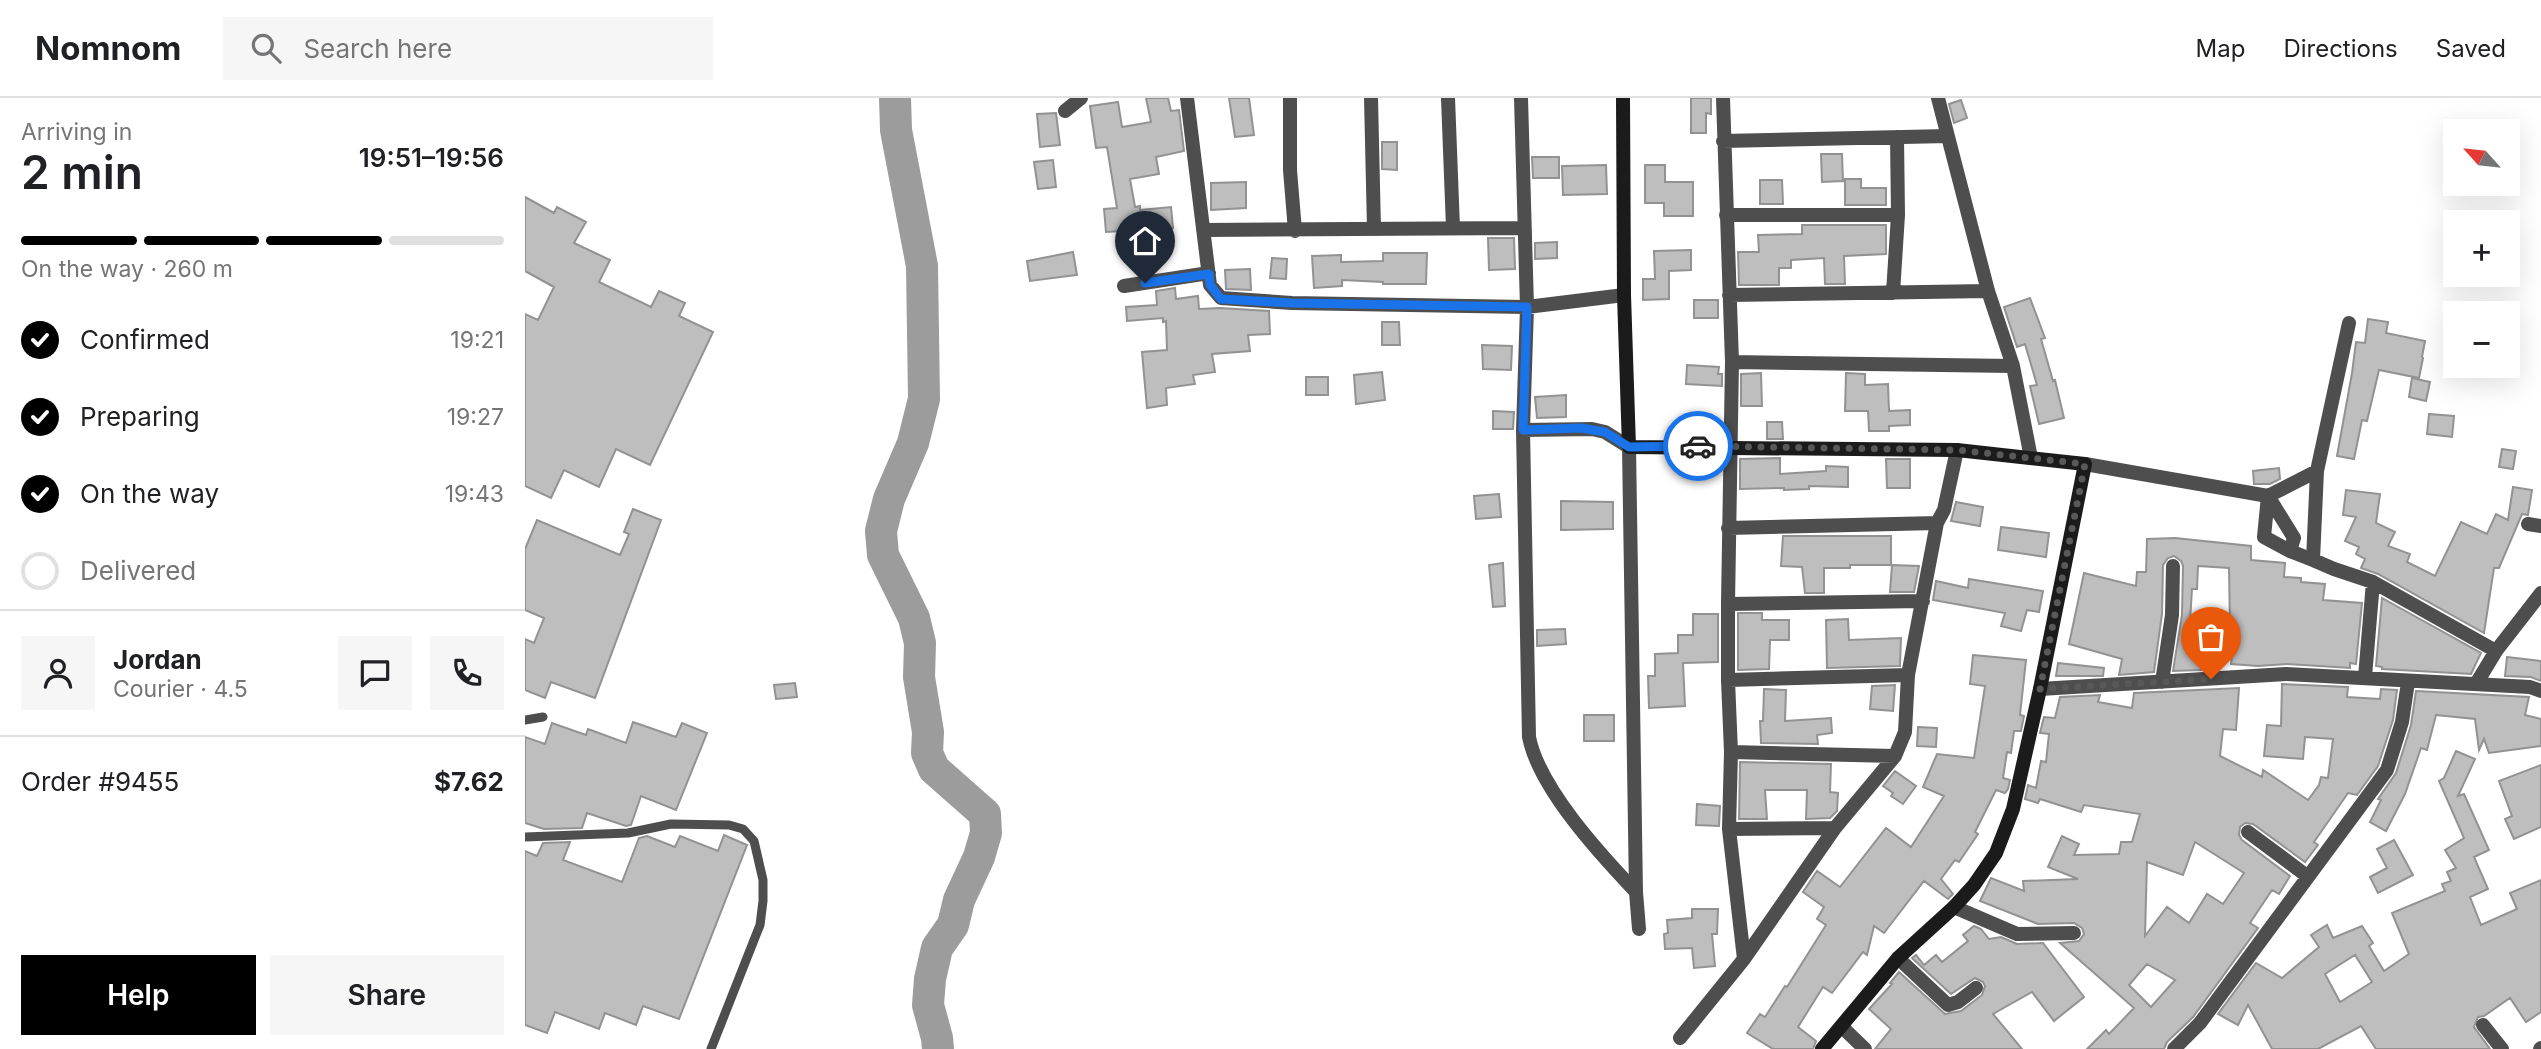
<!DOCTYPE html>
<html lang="en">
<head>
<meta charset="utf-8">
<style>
	body { margin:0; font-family:Inter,sans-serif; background:#f6f6f6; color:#202124; height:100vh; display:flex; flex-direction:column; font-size:26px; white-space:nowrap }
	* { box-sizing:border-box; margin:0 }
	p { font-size:23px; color:#757577 }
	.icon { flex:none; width:38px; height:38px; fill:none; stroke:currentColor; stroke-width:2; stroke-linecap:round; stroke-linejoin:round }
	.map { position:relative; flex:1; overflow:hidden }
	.sheet { display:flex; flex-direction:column; background:#fff; width:525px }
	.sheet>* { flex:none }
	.needle { width:46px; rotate:297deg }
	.buttons { position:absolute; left:1918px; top:21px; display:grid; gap:14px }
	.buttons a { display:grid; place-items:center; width:77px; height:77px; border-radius:0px; background:#fff; box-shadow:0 7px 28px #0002; font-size:35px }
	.pin { position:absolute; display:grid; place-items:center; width:60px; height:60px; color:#fff; margin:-72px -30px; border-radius:50% 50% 50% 0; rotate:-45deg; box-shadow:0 0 7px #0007 }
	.pin .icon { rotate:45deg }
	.courier { position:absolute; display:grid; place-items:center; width:70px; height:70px; margin:-35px; border:5px solid #1a73e8; border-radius:50%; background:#fff; color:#222; box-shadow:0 2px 9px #0007 }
	.headline em { font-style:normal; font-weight:600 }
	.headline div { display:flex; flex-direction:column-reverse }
	.headline { display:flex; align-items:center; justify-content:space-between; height:119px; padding:0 21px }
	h1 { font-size:46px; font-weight:600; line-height:52px }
	.bar { display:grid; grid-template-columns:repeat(4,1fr); gap:10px 7px; align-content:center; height:84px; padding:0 21px }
	.bar i { height:9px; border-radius:5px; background:#e0e0e0 }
	.bar .active { background:#000 }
	.bar p { grid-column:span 4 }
	.line { display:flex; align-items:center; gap:18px; padding:0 21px; border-top:2px solid #e0e0e0 }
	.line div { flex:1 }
	.round { display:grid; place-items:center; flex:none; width:74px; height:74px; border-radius:0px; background:#f6f6f6 }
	ol { padding:0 21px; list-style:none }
	li { display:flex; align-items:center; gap:21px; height:77px }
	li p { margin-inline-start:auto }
	li .icon { padding:7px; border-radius:50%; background:#000; color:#fff; stroke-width:4 }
	li:last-child { color:#757577 }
	li i { width:38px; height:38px; border:4px solid #e0e0e0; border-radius:50% }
	.button { display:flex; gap:14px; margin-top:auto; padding:14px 21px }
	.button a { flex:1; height:80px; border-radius:0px; background:#000; color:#fff; font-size:28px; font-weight:600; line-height:80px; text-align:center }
	.button a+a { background:#f6f6f6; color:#202124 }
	header { display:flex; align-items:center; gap:42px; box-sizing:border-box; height:98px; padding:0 35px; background:#fff; border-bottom:2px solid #e0e0e0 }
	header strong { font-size:33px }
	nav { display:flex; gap:38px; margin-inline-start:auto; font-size:24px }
	.search { width:490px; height:63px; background:#f6f6f6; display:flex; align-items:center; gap:18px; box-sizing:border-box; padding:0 24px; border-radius:0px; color:#757577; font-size:26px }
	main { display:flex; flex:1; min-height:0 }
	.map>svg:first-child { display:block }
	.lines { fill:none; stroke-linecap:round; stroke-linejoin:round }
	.river { stroke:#9c9c9c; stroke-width:32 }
	.building { fill:#bebebe; stroke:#929292; stroke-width:2; fill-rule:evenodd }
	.lane { stroke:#4e4e4e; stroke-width:9 }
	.street { stroke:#4e4e4e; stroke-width:14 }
	.secondary { stroke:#1b1b1b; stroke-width:14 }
	.done { stroke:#595959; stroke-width:7; stroke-dasharray:0 12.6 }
	.route { stroke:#1a73e8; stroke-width:9 }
</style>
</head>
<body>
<header>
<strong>Nomnom</strong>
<div class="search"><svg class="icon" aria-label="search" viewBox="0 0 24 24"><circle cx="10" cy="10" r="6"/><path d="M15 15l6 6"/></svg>Search here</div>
<nav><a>Map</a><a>Directions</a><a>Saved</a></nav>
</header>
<main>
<section class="sheet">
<div class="headline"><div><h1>2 min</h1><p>Arriving in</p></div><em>19:51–19:56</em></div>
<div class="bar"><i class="active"></i><i class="active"></i><i class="active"></i><i></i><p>On the way · 260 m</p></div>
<ol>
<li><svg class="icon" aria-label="check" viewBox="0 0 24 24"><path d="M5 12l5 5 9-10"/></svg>Confirmed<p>19:21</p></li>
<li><svg class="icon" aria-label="check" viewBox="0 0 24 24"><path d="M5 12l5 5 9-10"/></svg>Preparing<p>19:27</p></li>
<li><svg class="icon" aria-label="check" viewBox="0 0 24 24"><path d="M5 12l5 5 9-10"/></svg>On the way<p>19:43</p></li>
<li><i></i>Delivered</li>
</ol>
<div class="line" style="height:126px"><a class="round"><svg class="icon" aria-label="person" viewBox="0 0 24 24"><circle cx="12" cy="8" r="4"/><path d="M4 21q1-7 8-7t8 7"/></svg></a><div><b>Jordan</b><p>Courier · 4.5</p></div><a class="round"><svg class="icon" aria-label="chat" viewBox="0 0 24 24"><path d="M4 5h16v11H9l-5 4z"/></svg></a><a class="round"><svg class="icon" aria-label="phone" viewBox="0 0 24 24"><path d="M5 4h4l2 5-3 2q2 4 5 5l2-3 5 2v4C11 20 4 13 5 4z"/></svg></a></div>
<div class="line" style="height:91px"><div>Order #9455</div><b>$7.62</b></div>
<div class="button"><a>Help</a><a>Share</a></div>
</section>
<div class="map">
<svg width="2016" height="951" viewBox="0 0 2016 951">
	<rect width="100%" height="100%" fill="#fff"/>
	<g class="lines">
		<path class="river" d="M370,0L371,32L397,168L399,301L388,345L364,401L356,433L358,457L389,520L395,545L394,579L403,634L402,655L409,671L460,716L461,735L454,759L434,802L428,827L412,850L405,881L403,907L412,940L413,951"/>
	</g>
	<path class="building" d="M621,0H643L646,13L654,12L659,53L631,59L634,76L605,81L610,109L615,108V112L646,109L648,130L581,134L579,111L592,110L582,49L571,50L565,8L593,4L597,29L626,24Z
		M704,0H724L729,37L710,39Z
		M1166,0H1186V16L1181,15V35H1166Z
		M1436,2L1442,20L1429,25L1424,6Z
		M531,15L535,47L515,49L512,16Z
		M857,44H872V72L857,71Z
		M1296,56H1317L1318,83L1297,84Z
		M1007,59H1034V80H1008Z
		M528,62L531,89L513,91L509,64Z
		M1081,67L1082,96L1038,97L1037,68Z
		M1120,67H1140V84H1168V118H1139V105H1120Z
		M1320,81H1336V90H1361V107H1320Z
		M1235,82H1257L1258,106H1235Z
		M721,84V110L686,112V85Z
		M0,99L29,115L32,109L61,124L49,145L85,162L74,184L126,209L134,193L160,205L154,218L188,234L125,367L91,351L74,389L39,372L26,400L0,388V216L13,222L29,189L0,173Z
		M1277,127H1361V156L1319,158L1320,186H1300L1299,160L1266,162V170H1254V187H1214L1213,154H1234L1233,137L1277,136Z
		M963,140H989L990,171L964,172Z
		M1032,144V160L1010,161V145Z
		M1166,152V172L1144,173V201L1118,202V181H1130L1129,153Z
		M548,154L552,177L505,183L502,163Z
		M858,155H902L901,186H858V184L817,182V188L789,190L787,158L816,157V164L858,163Z
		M747,160L762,161L761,181L745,180Z
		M725,171L726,192L701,191L700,172Z
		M650,190L651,201L673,198L674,211L695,210L744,213L745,236L723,237L725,253L687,256L690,274L668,277L670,286L641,290L642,307L622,310L617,254L642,252L641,223L638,224V220L602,223L601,209L632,207L631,193Z
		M1505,200L1520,240L1516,241L1528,283L1530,282L1539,320L1514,326L1505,288L1512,287L1500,246L1492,249L1479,209Z
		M1169,202H1193V220H1169Z
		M1843,221L1863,224L1861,235L1900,243L1897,259L1898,260L1894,280L1854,272L1842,323L1837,322L1829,361L1812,358L1827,275L1831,244L1840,245Z
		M857,224H874L875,247H857Z
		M957,247L987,248L986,272L958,271Z
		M1162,267L1194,269L1193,276H1197V288L1161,286Z
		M857,274L860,302L831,306L829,277Z
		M1236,275L1237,308H1216V276Z
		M1321,275L1340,276V287L1363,286L1364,313L1385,312V327L1364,328V333H1344L1343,313H1320Z
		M781,279H803V297H781Z
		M1887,280L1905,284L1901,303L1884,299Z
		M1041,297V319L1012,320L1010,299Z
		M968,313L989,314L988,331H968Z
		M1904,316L1929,318L1927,339L1902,336Z
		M1242,324H1257L1258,341H1242Z
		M1977,351L1991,353L1988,371L1974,369Z
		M1255,360V376L1301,373V368L1323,369V389L1284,388V391L1259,392V390L1215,391V361Z
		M1361,361H1385V390H1362Z
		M1754,370L1755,381L1745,386H1729L1728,373Z
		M1988,389L2007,392L2003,417L1997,416L1974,470H1969L1959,535L1853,476L1836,470L1840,461L1831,456L1834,449L1820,443L1831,419L1818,417L1821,392L1855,396L1851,425L1870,434L1863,448L1885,456L1882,464L1910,478L1936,424L1962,436L1971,416L1983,422Z
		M974,396L976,419L951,421L949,398Z
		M1036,403L1088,404V431L1036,432Z
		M1431,404L1458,409L1455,428L1426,423Z
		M108,411L136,422L70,600L26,584L20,600L0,592V541L9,545L19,520L0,512V451L12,422L95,457L104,436L99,434Z
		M1476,429L1524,435L1521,459L1473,452Z
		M1258,438H1366V467H1325V470H1299V495H1280L1277,469L1256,468Z
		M1650,440L1726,448V462L1760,465L1759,479L1776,480V484L1800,486L1798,502L1837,505L1831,566L1825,565V570L1762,566L1733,568L1706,566L1707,559L1677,557L1676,572L1648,573L1657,517L1658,468L1656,463L1649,458L1643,460L1638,467L1637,516L1629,574L1594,577L1597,561L1544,546L1559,475L1611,488L1612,474H1621L1622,441ZM1673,468L1704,470L1705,532L1677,530L1678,525L1665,524L1667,491H1672Z
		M978,465L980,508L968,509L964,467Z
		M1367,467L1394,468L1389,494H1365Z
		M1444,481L1518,493L1514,514L1502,512L1496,533L1476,528L1480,515L1408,502L1411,483L1443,490Z
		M1857,500L1956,555L1946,576L1857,571V569L1851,568Z
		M1213,515H1237V522H1264V542H1245L1244,571L1213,572Z
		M1168,516H1193V564L1158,565L1160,608L1124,610L1123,578H1130V556L1153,555V537H1168Z
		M1323,521L1324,542L1376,540L1375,568L1302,570L1301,522Z
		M1040,531L1041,546L1012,548V532Z
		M1448,557L1501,562L1495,617L1499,618L1496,633H1489L1486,655L1482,654L1478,680L1485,682L1483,691L1480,695L1471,692L1450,734L1453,736L1434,764L1430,762L1416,781L1428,796L1423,801L1399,783L1359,835L1349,828L1342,857L1338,854L1307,895L1298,889L1273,929L1291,943L1288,951H1248L1222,935L1235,916L1240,919L1260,888L1262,889L1301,827L1292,821L1299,809L1278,794L1292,773L1315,789L1361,730L1386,749L1419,698L1398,689L1412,656L1449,660L1460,588L1445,586Z
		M1982,559L2016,563V583L2006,579L1980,578Z
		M1533,565L1579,570L1578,578H1531Z
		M270,585L272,599L251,601L249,587Z
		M1757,586L1823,589L1822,599L1855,601L1856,591L1872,592L1868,622L1853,668L1832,697L1823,695L1789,744L1793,747L1780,764L1728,726L1720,725L1715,729L1714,737L1717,742L1765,778L1754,796L1747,792L1725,825L1733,830L1668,919L1642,944L1639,951H1562L1581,932L1584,936L1609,910L1535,845L1554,843L1559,836L1557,830L1549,825L1513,826L1455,803L1466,780L1499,793L1498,783L1553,781L1523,769L1537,738L1554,746L1549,757L1594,756L1596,744H1607L1615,716L1559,707L1556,714L1515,701L1513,705L1500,701L1503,687L1511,690L1516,663L1521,664L1524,636L1515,635L1519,619L1530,620L1535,599L1575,597L1573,604L1607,610L1609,595L1714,590L1711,632L1698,631L1695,658L1737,679L1738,672L1783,702L1794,687L1796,679L1803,680L1808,641L1780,639L1778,661L1739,658L1742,627L1756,628ZM1670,744L1719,775L1698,806L1682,796L1664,825L1642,809L1620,838L1622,764L1658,777ZM1622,866L1650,882L1626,909L1604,887Z
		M1370,587L1368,613L1345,611L1347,588Z
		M1239,591L1261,592L1260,623L1306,620L1307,635L1292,637L1293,646L1236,645L1235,623H1238Z
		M1891,593L2004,599L2000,617L2016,621V648L1964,655L1959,641L1954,652L1950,621L1911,617L1902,652L1896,650L1880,696L1861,733L1845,724L1856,702L1853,701L1871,675L1886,627Z
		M1059,617H1089V643H1059Z
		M108,624L151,639L157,625L182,635L151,712L116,698L106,727L101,728L62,715L57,730L19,731L0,725V639L20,646L27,625L61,637L63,631L101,645Z
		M1393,629L1412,630L1411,649L1392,648Z
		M1931,653L1950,661L1933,698L1939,696L1964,752L1949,759L1963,791L1945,799L1956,827L1992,811L1985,795L2016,782V914L2001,924L1985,900L1959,918L1953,919L1949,929L1965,951H1851L1836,928L1793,951H1747L1723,907L1713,927L1693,916L1731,865L1757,880L1794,849L1786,837L1802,827L1808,840L1837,828L1848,845L1844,848L1859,873L1884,856L1867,815L1920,793L1917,786L1926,783L1922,774L1931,770L1920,752L1939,740L1914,683L1919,680ZM1830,857L1847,884L1815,904L1800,876Z
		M1215,664L1306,666L1305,694L1313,695L1312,713L1305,720L1281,721L1282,692H1240L1242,721H1214Z
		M2016,667V729L1989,741L1980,721L1987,718L1974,683Z
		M1370,673L1391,688L1378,706L1366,698L1368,695L1358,688Z
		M1172,706L1195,708L1194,728L1171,727Z
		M199,737L222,747L154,921L118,908L111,927L80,915L74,931L30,914L22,935L0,927V753L12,758L18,745L45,744L38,762L97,784L114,740L122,738L150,749L155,738L193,753Z
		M1869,742L1888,777L1853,795L1845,779L1862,770L1852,751Z
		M1167,811H1193L1192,836H1187L1190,868L1169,870L1167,850L1140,851L1139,836L1143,835L1142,822L1167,820Z
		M1449,828L1456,831L1464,841L1476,839L1492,846L1518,845L1559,899L1529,923L1507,894L1468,916L1497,951H1350L1366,931L1344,911L1367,886L1365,885L1374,874L1420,916L1436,913L1457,897L1460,888L1458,884L1450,880L1426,896L1387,860L1391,857L1399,867L1411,857L1417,864L1443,843L1438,837Z"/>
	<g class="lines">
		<path class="lane" d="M0,622L18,619
			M0,739L103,735L146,726L204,727L218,731L229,743L238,782V803L235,827L186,951"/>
		<path class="street" d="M662,0L685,187L696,200L767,205L1002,209L1099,197
			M765,0V72L770,133
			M846,0L849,131
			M923,0L928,130
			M996,0L1002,209L998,332L1004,639C1014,690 1075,756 1111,794
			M1198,0L1207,264L1203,506V582L1206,654L1204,731L1219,861
			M1413,0L1463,193L1488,268L1506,360
			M540,13L556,0
			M1198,43L1423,38
			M1201,117H1373
			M680,132L999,130
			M599,188L684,175
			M1368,195L1373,117L1372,39
			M1204,197L1463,193
			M1824,225L1792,373L1788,462L1809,471L1848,484L1971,553
			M1207,264L1488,268
			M998,332L1067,331L1080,334L1104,349L1111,794L1114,831
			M1560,366L1743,398L1769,440L1765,453L1788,462
			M2003,426L2016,428
			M1203,430L1412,425
			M1765,453L1739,439L1743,398L1792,373
			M1203,506L1398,503
			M1840,579L1848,484
			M1203,582L1383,577
			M1637,584L1647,517L1648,468
			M1951,586L1971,553L2016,495
			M1515,591L1761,576L2005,589L2016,593
			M1206,654L1370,658
			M1204,731L1310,730
			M1723,734L1782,778
			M1429,809L1492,836L1549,835
			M1373,860L1423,907L1433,904L1451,890
			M1958,927L1977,951
			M1317,929L1340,951
			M1155,940L1219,861L1310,730L1370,658L1380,634L1383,577L1412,425L1419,412L1432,352
			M1649,951L1675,925L1862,672L1877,624L1883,584
			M2015,951L2016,950"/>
		<path class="secondary" d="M1098,0L1099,197L1104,349L1432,352L1560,366L1515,591L1488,711L1471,755L1449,787L1429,809L1373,860L1297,951"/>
	</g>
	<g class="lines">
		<path class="done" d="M1173,348L1432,352L1560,366L1515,591L1686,581"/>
		<path class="route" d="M620,185L684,176L685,187L696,201L767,205L1002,209L998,332L1056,330L1080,334L1104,349L1173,348"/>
	</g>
</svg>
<div class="buttons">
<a><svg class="needle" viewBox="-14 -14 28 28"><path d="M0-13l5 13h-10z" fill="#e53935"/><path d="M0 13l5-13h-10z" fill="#757577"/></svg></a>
<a>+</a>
<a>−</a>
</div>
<div class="pin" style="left:1686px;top:581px;background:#ea580c"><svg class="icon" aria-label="bag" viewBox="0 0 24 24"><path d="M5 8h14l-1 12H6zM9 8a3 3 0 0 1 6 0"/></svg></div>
<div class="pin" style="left:620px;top:185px;background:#1f2937"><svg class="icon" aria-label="home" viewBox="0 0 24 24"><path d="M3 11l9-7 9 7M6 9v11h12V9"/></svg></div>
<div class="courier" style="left:1173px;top:348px"><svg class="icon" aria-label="car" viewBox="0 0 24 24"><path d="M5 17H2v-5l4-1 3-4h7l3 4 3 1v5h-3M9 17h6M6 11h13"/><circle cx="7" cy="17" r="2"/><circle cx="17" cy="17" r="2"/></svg></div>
</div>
</main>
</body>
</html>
